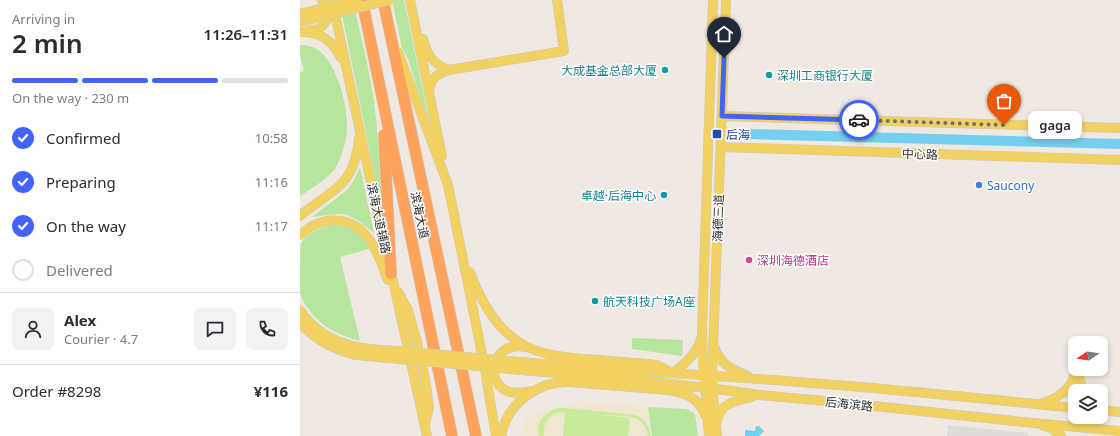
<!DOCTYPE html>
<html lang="en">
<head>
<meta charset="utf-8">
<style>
	body { margin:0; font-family:"Noto Sans","Noto Sans SC",sans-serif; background:#f2f2f3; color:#2b2b33; height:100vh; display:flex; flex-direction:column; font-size:15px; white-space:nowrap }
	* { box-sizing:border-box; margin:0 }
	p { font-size:13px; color:#7c7c81 }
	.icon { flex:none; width:22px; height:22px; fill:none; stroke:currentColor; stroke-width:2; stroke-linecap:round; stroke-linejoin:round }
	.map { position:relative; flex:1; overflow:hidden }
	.drawer { display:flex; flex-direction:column; background:#fff; width:300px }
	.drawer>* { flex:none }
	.needle { width:26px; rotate:257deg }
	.tools { position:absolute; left:768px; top:336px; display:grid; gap:8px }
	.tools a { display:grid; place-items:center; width:40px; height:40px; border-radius:8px; background:#fff; box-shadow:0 2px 6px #0003; font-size:20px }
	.pin { position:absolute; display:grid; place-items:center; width:34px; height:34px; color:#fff; margin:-41px -17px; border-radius:50% 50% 50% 0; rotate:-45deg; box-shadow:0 0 4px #0007 }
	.pin .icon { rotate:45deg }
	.courier { position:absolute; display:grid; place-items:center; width:40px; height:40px; margin:-20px; border:3px solid #4264fb; border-radius:50%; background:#fff; color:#222; box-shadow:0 1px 5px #0007 }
	.bubble { position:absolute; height:28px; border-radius:8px; background:#fff; box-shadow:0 2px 6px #0003; font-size:13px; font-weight:600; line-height:28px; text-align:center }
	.summary em { font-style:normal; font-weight:600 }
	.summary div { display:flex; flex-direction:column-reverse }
	.summary { display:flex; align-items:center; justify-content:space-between; height:68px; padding:0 12px }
	h1 { font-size:26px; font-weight:600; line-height:30px }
	.bar { display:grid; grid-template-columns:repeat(4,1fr); gap:6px 4px; align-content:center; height:48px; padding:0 12px }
	.bar i { height:5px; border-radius:3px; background:#e1e1e2 }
	.bar .current { background:#4264fb }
	.bar p { grid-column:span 4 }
	.line { display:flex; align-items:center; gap:10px; padding:0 12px; border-top:1px solid #e1e1e2 }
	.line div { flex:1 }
	.round { display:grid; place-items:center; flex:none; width:42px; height:42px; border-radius:8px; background:#f2f2f3 }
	ol { padding:0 12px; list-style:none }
	li { display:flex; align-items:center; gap:12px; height:44px }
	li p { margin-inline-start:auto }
	li .icon { padding:4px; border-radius:50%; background:#4264fb; color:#fff; stroke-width:4 }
	li:last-child { color:#7c7c81 }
	li i { width:22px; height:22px; border:2px solid #e1e1e2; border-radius:50% }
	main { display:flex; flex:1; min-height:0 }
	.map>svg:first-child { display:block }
	.education { fill:#f0e6d1 }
	.green { fill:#b6e59e }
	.pitch { fill:#c9ec9a }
	.plaza { fill:#dfdcd8 }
	.water { fill:#75cff0 }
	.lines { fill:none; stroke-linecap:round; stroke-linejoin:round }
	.river { stroke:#75cff0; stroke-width:10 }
	.major-casing { stroke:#c9c9c9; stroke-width:10 }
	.highway-casing { stroke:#c9c9c9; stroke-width:12 }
	.major { stroke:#f2d163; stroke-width:9 }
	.highway { stroke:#ffa35c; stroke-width:11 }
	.major-bridge-casing { stroke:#c9c9c9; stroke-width:10; stroke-linecap:butt }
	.major-bridge { stroke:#f2d163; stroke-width:9 }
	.done { stroke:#726f6d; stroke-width:4; stroke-dasharray:0 7.2 }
	.route { stroke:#4264fb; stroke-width:5 }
	.culture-dot { fill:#0f9aa8; stroke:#fff; stroke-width:1.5 }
	.transit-dot { fill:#1a4fb4; stroke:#fff; stroke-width:1.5 }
	.shop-dot { fill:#3f7fe0; stroke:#fff; stroke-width:1.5 }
	.hotel-dot { fill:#d1479c; stroke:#fff; stroke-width:1.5 }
	.labels { text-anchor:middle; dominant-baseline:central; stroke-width:3; stroke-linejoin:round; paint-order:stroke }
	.culture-label { font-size:12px; fill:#0d838f; stroke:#fff; text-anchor:end }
	.transit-label { font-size:12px; fill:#164399; stroke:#fff; text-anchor:start }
	.street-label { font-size:12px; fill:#2e2e2e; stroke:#fff }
	.shop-label { font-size:12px; fill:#366cbe; stroke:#fff; text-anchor:start }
	.hotel-label { font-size:12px; fill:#b23c85; stroke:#fff; text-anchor:start }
</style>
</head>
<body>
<main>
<section class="drawer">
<div class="summary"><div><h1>2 min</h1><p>Arriving in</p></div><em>11:26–11:31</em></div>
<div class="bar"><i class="current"></i><i class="current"></i><i class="current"></i><i></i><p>On the way · 230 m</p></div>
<ol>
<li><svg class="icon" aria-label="check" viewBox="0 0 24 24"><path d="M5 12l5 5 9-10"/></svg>Confirmed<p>10:58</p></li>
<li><svg class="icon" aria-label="check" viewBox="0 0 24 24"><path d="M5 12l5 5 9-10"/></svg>Preparing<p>11:16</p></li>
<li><svg class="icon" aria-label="check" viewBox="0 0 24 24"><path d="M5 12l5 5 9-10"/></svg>On the way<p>11:17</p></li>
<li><i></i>Delivered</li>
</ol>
<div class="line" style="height:72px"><a class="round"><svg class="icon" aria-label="person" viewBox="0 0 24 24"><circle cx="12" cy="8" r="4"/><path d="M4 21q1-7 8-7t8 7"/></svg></a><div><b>Alex</b><p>Courier · 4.7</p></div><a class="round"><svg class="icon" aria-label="chat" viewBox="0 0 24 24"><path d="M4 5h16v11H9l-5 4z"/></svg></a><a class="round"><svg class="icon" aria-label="phone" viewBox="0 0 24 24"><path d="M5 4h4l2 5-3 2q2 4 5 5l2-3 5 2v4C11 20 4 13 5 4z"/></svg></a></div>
<div class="line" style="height:52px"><div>Order #8298</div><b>¥116</b></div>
</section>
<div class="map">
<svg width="820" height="436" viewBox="0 0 820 436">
	<rect width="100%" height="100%" fill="#efe9e1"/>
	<path class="education" d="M279,401L348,407L352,436H221L227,417Z"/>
	<path class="green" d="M39,0H53C61,39 72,78 76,118C79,147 80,177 81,207Z
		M92,0H104L133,139L108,59L102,48Z
		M0,45C6,45 13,46 18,50C38,63 51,115 46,138C44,147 41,159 36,167C29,178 11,189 0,196V72L4,71L0,55Z
		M60,167L74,233C66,227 58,219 47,215C37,212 23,216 12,217L47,190L54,180Z
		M31,225C51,226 61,230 69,249L40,257L60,341C43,336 27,330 15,317C9,310 2,301 0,293C0,289 0,247 1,244C6,233 20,228 31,225Z
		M332,338L383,340L382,356L332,349Z
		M348,407L387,409L395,414L398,436H352Z"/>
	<path class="pitch" d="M258,408H265L336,415C345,419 349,425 351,436H348C344,412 319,416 301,415L330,418L328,436H263L265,412C251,411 242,423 244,436H239C236,421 244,413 258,408Z"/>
	<path class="plaza" d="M648,425L728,433V436H647Z"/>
	<path class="water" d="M456,426H459L464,431L459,436H445V430L455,431Z"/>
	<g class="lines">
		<path class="river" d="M448,134L820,144"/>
		<defs>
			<path id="major" d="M32,0L86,253
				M110,0L142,156
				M7,31C12,30 16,30 20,28C30,21 30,8 22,0
				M0,32C21,32 32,40 41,58
				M123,39C127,55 133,64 149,70
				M98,52L148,185L184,364L196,436
				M129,94C129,80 136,74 149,70L264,51L257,0
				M422,116L820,128
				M421,147L820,160
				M0,216C33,188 54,188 59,138
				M0,235C21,216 50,214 68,238C78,250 82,266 88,280
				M90,267L127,436
				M170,272C180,298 193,324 217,341C240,357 272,358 299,360C318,362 337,363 357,365L368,371
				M98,292L108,310L117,342L126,384L129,408L125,424
				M226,347C191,340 183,384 210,392C217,394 225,392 232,391
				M415,348C421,366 432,369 448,376
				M231,363C341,372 451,377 561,387C632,393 704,401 775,408
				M777,369L781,384L785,391
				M231,371L321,378L425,390L459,395L536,402L733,423L820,431
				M373,373C385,363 396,355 401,339
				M743,403C759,398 774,387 776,369
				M801,410L820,412
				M417,421C420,403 437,400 452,397
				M744,426L751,428L761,436
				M201,436C207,403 238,381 270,382L368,390C386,393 398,397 405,415
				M409,436L403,361L402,332L413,0
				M417,436L413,396L412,376L426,0"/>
			<path id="highway" d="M62,0L152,436
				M83,0L176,436
				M84,135L91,274"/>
		</defs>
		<use href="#major" class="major-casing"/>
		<use href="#highway" class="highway-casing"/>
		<use href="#major" class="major"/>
		<use href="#highway" class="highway"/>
		<defs>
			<path id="major-bridge" d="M0,14L57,0
				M0,22L90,0
				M0,310C10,325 25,337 43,343C64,351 89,350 112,352C152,356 191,359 231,363
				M0,323C15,340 34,350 56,355L231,371"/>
		</defs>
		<use href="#major-bridge" class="major-bridge-casing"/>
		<use href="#major-bridge" class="major-bridge"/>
	</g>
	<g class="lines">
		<path class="done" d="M559,120L704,125"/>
		<path class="route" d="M424,58L422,116L559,120"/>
	</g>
	<g class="culture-dot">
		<circle cx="365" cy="70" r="4"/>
		<circle cx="469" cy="75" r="4"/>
		<circle cx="364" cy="195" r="4"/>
		<circle cx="295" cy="301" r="4"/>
	</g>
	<rect class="transit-dot" x="412" y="129" width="10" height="10" rx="2"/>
	<circle class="shop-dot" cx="679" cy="185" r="4"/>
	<circle class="hotel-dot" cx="449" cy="260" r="4"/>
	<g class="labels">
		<g class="culture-label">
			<text x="357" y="70">大成基金总部大厦</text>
			<text x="477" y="75" text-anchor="start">深圳工商银行大厦</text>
			<text x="356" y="195">卓越·后海中心</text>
			<text x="303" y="301" text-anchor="start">航天科技广场A座</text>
		</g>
		<g class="transit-label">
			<text x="426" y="134">后海</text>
		</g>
		<g class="street-label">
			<text transform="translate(620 154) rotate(2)">中心路</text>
			<text transform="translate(120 215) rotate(78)">滨海大道</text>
			<text transform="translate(79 218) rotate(78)">滨海大道辅路</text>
			<text transform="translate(418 218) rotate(-88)">海德三道</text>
			<text transform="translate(549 404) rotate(6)">后海滨路</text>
		</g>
		<g class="shop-label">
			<text x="687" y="185">Saucony</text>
		</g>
		<g class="hotel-label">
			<text x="457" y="260">深圳海德酒店</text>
		</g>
	</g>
</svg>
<div class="tools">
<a><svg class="needle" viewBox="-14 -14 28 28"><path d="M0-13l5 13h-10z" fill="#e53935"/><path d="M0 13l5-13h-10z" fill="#7c7c81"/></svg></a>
<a><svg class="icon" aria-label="layers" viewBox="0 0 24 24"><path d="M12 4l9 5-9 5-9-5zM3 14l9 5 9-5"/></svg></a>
</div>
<div class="pin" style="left:704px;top:125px;background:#ea580c"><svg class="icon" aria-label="bag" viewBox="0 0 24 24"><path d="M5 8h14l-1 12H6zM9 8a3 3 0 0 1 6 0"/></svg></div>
<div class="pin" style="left:424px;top:58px;background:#1f2937"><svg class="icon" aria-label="home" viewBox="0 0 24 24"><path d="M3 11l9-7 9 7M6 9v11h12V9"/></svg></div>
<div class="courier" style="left:559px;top:120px"><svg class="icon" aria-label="car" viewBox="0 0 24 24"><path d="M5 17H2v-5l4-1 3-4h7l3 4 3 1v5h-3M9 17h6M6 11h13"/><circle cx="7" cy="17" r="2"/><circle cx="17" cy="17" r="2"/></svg></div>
<div class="bubble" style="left:728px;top:111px;width:54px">gaga</div>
</div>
</main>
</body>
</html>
